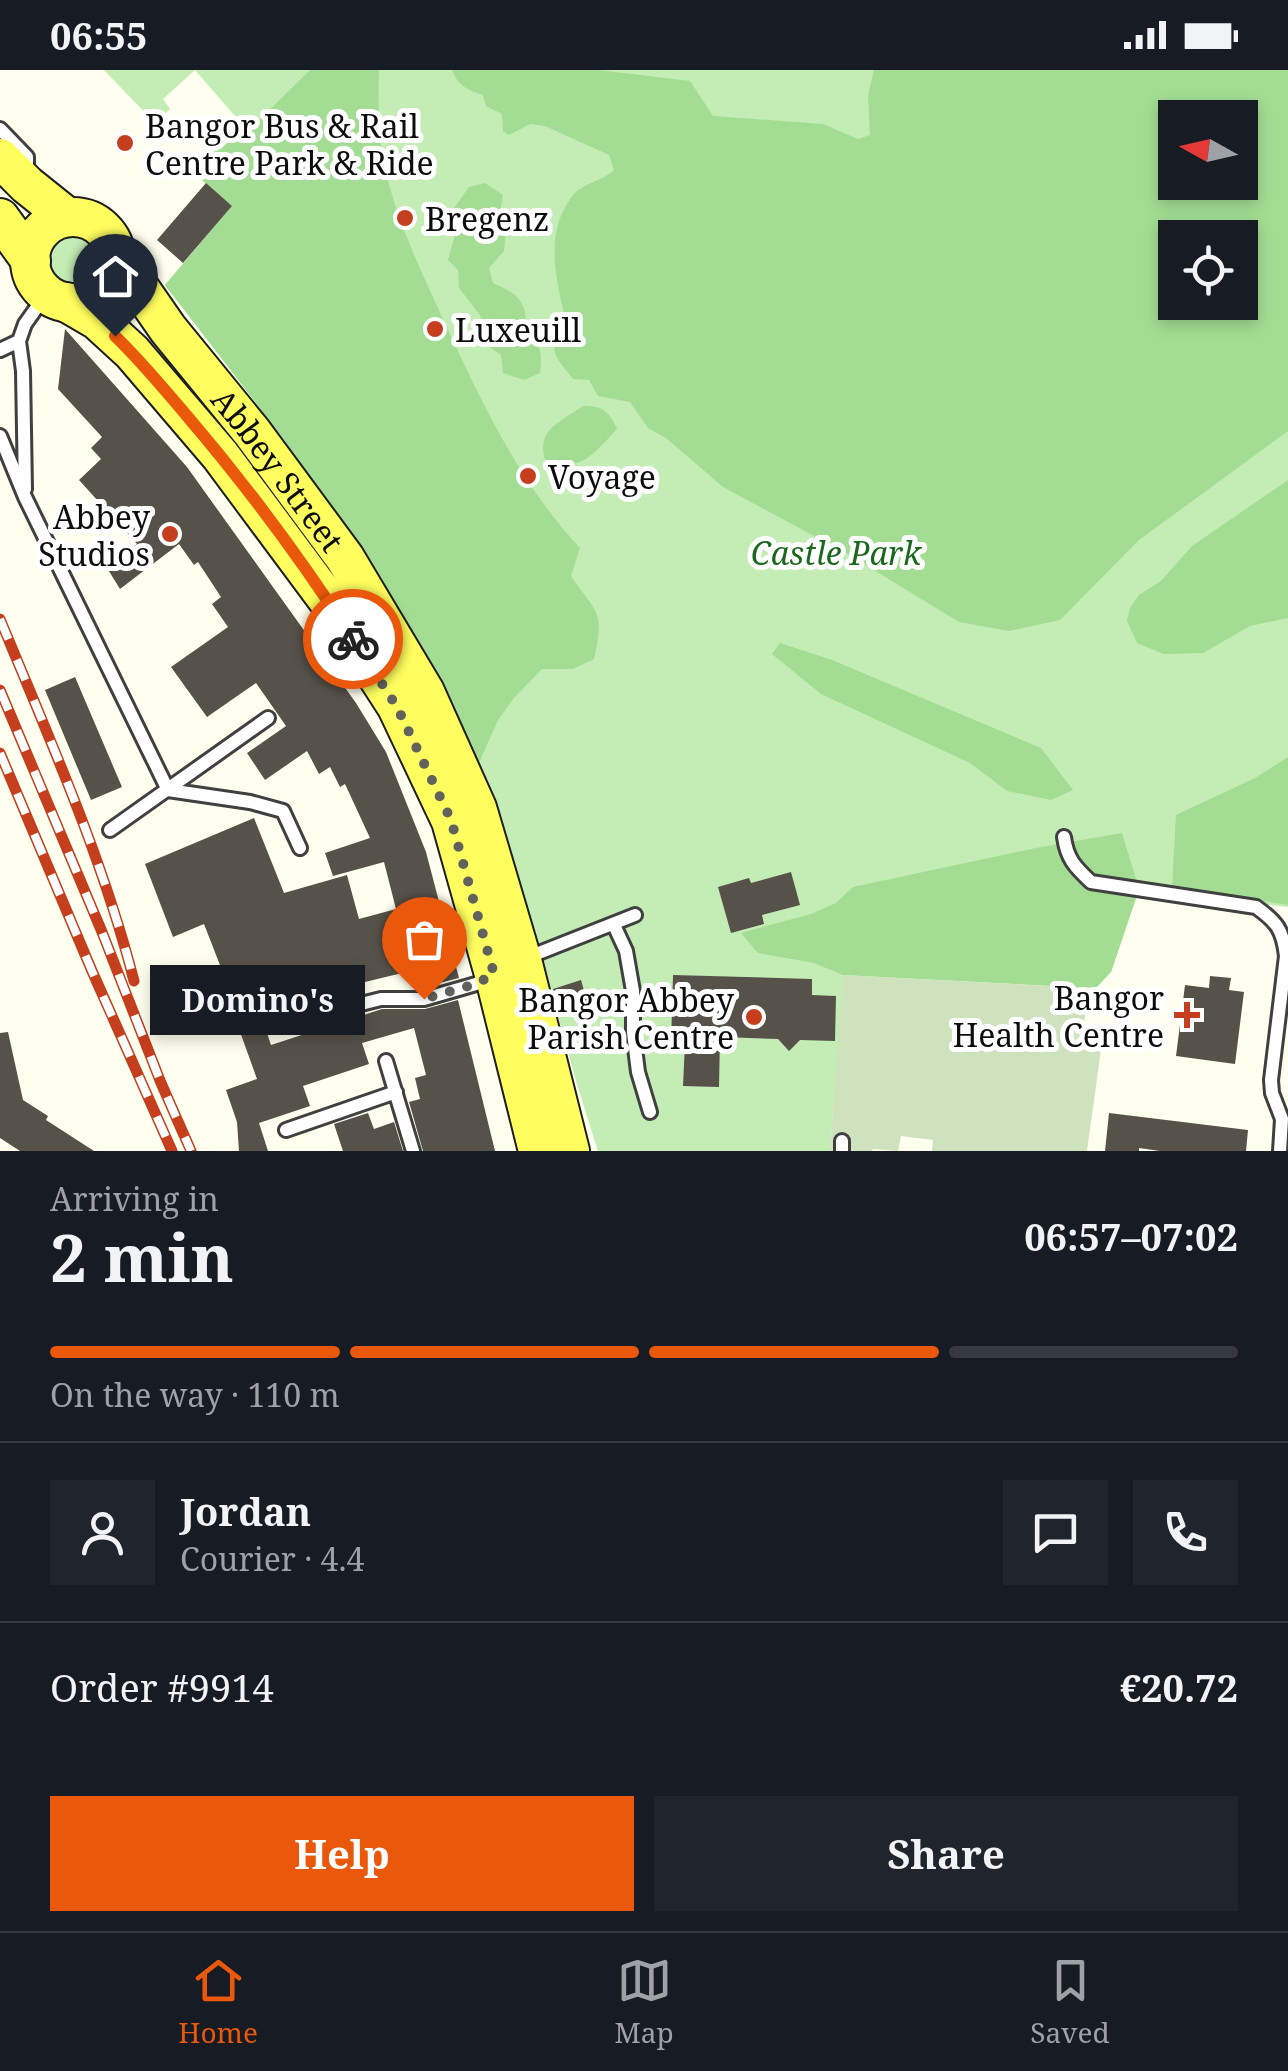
<!DOCTYPE html>
<html lang="en">
<head>
<meta charset="utf-8">
<style>
	body { margin:0; font-family:"Noto Serif",serif; background:#20242c; color:#f1f3f6; height:100vh; display:flex; flex-direction:column; font-size:38px; white-space:nowrap }
	* { box-sizing:border-box; margin:0 }
	p { font-size:32px; color:#9ea1a6 }
	.icon { flex:none; width:55px; height:55px; fill:none; stroke:currentColor; stroke-width:2; stroke-linecap:round; stroke-linejoin:round }
	.map { position:relative; height:1081px; overflow:hidden }
	.drawer { display:flex; flex-direction:column; background:#171b24; flex:1 }
	.drawer>* { flex:none }
	.needle { width:65px; rotate:278deg }
	.fabs { position:absolute; left:1158px; top:30px; display:grid; gap:20px }
	.fabs a { display:grid; place-items:center; width:100px; height:100px; border-radius:0px; background:#171b24; box-shadow:0 5px 15px #0003; font-size:50px }
	.pin { position:absolute; display:grid; place-items:center; width:85px; height:85px; color:#fff; margin:-102px -42px; border-radius:50% 50% 50% 0; rotate:-45deg; box-shadow:0 0 10px #0007 }
	.pin .icon { rotate:45deg }
	.courier { position:absolute; display:grid; place-items:center; width:100px; height:100px; margin:-50px; border:8px solid #ea580c; border-radius:50%; background:#fff; color:#222; box-shadow:0 2px 12px #0007 }
	.bubble { position:absolute; height:70px; border-radius:0px; background:#171b24; box-shadow:0 5px 15px #0003; font-size:32px; font-weight:700; line-height:70px; text-align:center }
	.summary em { font-style:normal; font-weight:700 }
	.summary div { display:flex; flex-direction:column-reverse }
	.summary { display:flex; align-items:center; justify-content:space-between; height:170px; padding:0 50px }
	h1 { font-size:65px; font-weight:700; line-height:75px }
	.bar { display:grid; grid-template-columns:repeat(4,1fr); gap:15px 10px; align-content:center; height:120px; padding:0 50px }
	.bar i { height:12px; border-radius:8px; background:#363941 }
	.bar .current { background:#ea580c }
	.bar p { grid-column:span 4 }
	.line { display:flex; align-items:center; gap:25px; padding:0 50px; border-top:2px solid #363941 }
	.line div { flex:1 }
	.round { display:grid; place-items:center; flex:none; width:105px; height:105px; border-radius:0px; background:#20242c }
	.cta { display:flex; gap:20px; margin-top:auto; padding:20px 50px }
	.cta a { flex:1; height:115px; border-radius:0px; background:#ea580c; color:#fff; font-size:40px; font-weight:700; line-height:115px; text-align:center }
	.cta a+a { background:#20242c; color:#f1f3f6 }
	.status { display:flex; justify-content:space-between; align-items:center; height:70px; padding:0 50px; background:#171b24; direction:ltr }
	.status svg { height:28px; fill:currentColor }
	.tab-bar { display:flex; justify-content:space-around; align-items:center; height:140px; border-top:2px solid #363941; background:#171b24; font-size:28px; color:#9ea1a6 }
	.tab-bar a { display:grid; justify-items:center; gap:5px }
	.tab-bar .current { color:#ea580c }
	.map>svg:first-child { display:block }
	.green { fill:#c4ecb5; fill-rule:evenodd }
	.forest { fill:#a3dd93; fill-rule:evenodd }
	.cemetery { fill:#cde2bd }
	.building { fill:#575249 }
	.lines { fill:none; stroke-linecap:round; stroke-linejoin:round }
	.service-casing { stroke:#404040; stroke-width:18 }
	.primary-casing { stroke:#1e1e1e; stroke-width:42 }
	.service { stroke:#fff; stroke-width:12 }
	.primary { stroke:#fffe5e; stroke-width:38 }
	.rail-casing { stroke:#c53e1d; stroke-width:11 }
	.rail { stroke:#fff; stroke-width:8; stroke-dasharray:22; stroke-linecap:butt }
	.done { stroke:#61625c; stroke-width:10; stroke-dasharray:0 18 }
	.route { stroke:#ea580c; stroke-width:12 }
	.poi-dot { fill:#c53e1d; stroke:#fff; stroke-width:4 }
	.labels { text-anchor:middle; dominant-baseline:central; stroke-width:10; stroke-linejoin:round; paint-order:stroke }
	.poi-label { font-size:32px; fill:#0d0d0d; stroke:#fff; text-anchor:start }
	.street-label { font-size:32px; fill:#0d0d0d; stroke:#fff }
	.park-label { font-size:32px; font-style:italic; fill:#1a691c; stroke:#fff }
</style>
</head>
<body>
<div class="status"><b>06:55</b><svg viewBox="0 0 49 12"><path d="M0 12V9h3v3zM5 12V6h3v6zM10 12V3h3v9zM15 12V0h3v12zM26 1h20v11H26zM47 4h2v5h-2z"/></svg></div>
<div class="map">
<svg width="1288" height="1081" viewBox="0 0 1288 1081">
	<rect width="100%" height="100%" fill="#feffee"/>
	<path class="green" d="M104,0H1288V837L1139,820L1111,902L1087,918L844,905L830,1081H598L578,1018L551,920L468,688L389,524L285,371L165,215L232,136L188,98L247,60L195,0L163,29L170,39L155,53ZM1175,48H1240V112H1175ZM1175,168H1240V232H1175Z
		M43 187a25 25 0 1 1 50 0a25 25 0 1 1-50 0Z"/>
	<path class="forest" d="M310,0H379C378,33 378,66 385,99C398,153 420,199 443,249C480,329 519,413 580,478L571,506C597,544 605,540 594,589L573,599H542L514,628L498,650L474,704L389,524L338,446L280,364L165,215L232,136L188,98L248,61Z
		M452,0H599L690,11L713,46L823,54L858,69L870,65L868,25L874,0H1288V361L1139,470L1060,550L1009,561L959,552L846,483L723,417L666,368L648,358L630,332L598,326L589,310L573,309C553,284 547,280 566,252C556,209 543,161 574,124C585,112 601,112 614,100L609,85L545,56L530,54L509,65L503,61L502,44L486,36L483,25C468,20 458,16 452,0ZM1175,48H1240V112H1175ZM1175,168H1240V232H1175Z
		M485,113L503,125L500,144L506,159L504,181L489,198L493,213C506,219 519,224 524,239C528,251 523,244 529,255C539,275 543,281 540,303L524,310L503,303L501,285L488,276L480,245L459,218L458,200L448,190L458,154L454,138L469,117Z
		M583,336C603,336 609,341 617,359C595,382 580,405 545,390C536,359 561,352 583,336Z
		M1288,410V548L1250,556L1203,583L1164,584L1137,573L1127,551L1130,538L1139,525L1161,511L1192,476Z
		M780,573L832,590L1041,678L1073,720L1051,730L1007,721L970,693L821,624L772,584Z
		M1288,687V835L1172,817L1176,745L1255,708Z
		M1122,763L1139,819L1111,902L1096,918L843,905L814,893L758,883L741,863L811,844L836,833L853,817L1036,778Z"/>
	<path class="cemetery" d="M843,905L1087,918L1083,971L1102,972L1087,1081H932L933,1070L901,1066L898,1081L873,1079L872,1081H830Z"/>
	<path class="building" d="M206,113L232,136L183,193L157,170Z
		M65,259L187,397L356,633L386,682L426,782L459,908L436,914L431,896L328,921L323,901L255,927L271,975L382,939H425L458,930L495,1081H423L409,1032L420,1029L415,1008L426,1005L414,958L362,973L369,994L303,1016L310,1036L259,1053L268,1081H239L237,1052L226,1020L257,1009L239,959L244,957L204,854L173,867L145,794L254,748L284,823L347,805L359,849L396,839L384,792L333,806L325,783L370,768L345,714L340,717L330,697L319,704L307,681L265,710L247,683L286,656L256,613L207,647L171,597L228,557L212,534L221,527L198,492L194,495L179,474L120,519L107,498L137,474L79,410L101,389L91,378L102,367L58,319Z
		M75,607L122,717L91,730L45,620Z
		M791,802L800,835L762,845L764,854L731,863L718,817L749,808L751,813Z
		M673,905L812,909V925L836,926L835,971L800,970L789,981L778,969L720,967L719,1017L683,1016L685,973H671Z
		M1210,906L1231,908L1229,920L1244,922L1235,994L1176,986L1185,915L1209,918Z
		M581,910L589,938L560,947L553,919Z
		M8,962L23,1030L48,1046L46,1050L94,1081H20L0,1068V963Z
		M368,1043L374,1059L394,1052L403,1081H343L334,1054Z
		M1109,1043L1248,1060L1246,1081H1160L1139,1078V1081H1105Z"/>
	<g class="lines">
		<defs>
			<path id="service" d="M0,59L27,87V106
				M0,280L19,271
				M0,366L25,427L168,720L250,732L283,741L300,778
				M25,419L23,301L19,271L25,254L47,223
				M110,760L268,648
				M1064,767C1067,789 1075,797 1091,812L1256,837C1277,852 1283,860 1286,886L1271,1010L1272,1023L1282,1049L1280,1081
				M614,855L626,881L633,921V962L638,1002L650,1042
				M526,888L635,845
				M285,953L381,929H424L476,914L490,906
				M386,991L413,1081
				M286,1060L396,1022
				M842,1081V1071"/>
			<g id="primary">
				<path d="M0,88L27,115L67,147"/>
				<circle cx="73" cy="190" r="43"/>
				<path d="M0,148L31,191"/>
				<path id="s1" d="M116,184L168,259L252,362L345,488L425,622L477,738L522,890L570,1081"/>
				<path d="M66,232L97,250L132,282L220,385L330,533L397,637L451,751L494,904L538,1081"/>
			</g>
		</defs>
		<use href="#service" class="service-casing"/>
		<use href="#primary" class="primary-casing"/>
		<use href="#service" class="service"/>
		<use href="#primary" class="primary"/>
		<defs>
			<path id="rail" d="M0,549C49,668 102,786 134,911
				M0,620L102,862L161,1013L191,1081
				M0,683L92,901L172,1081"/>
		</defs>
		<use href="#rail" class="rail-casing"/>
		<use href="#rail" class="rail"/>
	</g>
	<g class="lines">
		<path class="done" d="M353,569L397,637L451,750L494,904L476,914L424,929"/>
		<path class="route" d="M115,266C141,291 164,319 187,346C247,416 303,492 353,569"/>
	</g>
	<g class="poi-dot">
		<circle cx="125" cy="73" r="10"/>
		<circle cx="405" cy="148" r="10"/>
		<circle cx="435" cy="259" r="10"/>
		<circle cx="528" cy="406" r="10"/>
		<circle cx="170" cy="464" r="10"/>
		<path d="M1182 930h10v10h10v10h-10v10h-10v-10h-10v-10h10z"/>
		<circle cx="754" cy="947" r="10"/>
	</g>
	<g class="labels">
		<g class="poi-label">
			<text x="145" y="55">Bangor Bus &amp; Rail<tspan x="145" dy="37">Centre Park &amp; Ride</tspan></text>
			<text x="425" y="148">Bregenz</text>
			<text x="455" y="259">Luxeuill</text>
			<text x="548" y="406">Voyage</text>
			<text x="150" y="446" text-anchor="end">Abbey<tspan x="150" dy="37">Studios</tspan></text>
			<text x="1164" y="927" text-anchor="end">Bangor<tspan x="1164" dy="37">Health Centre</tspan></text>
			<text x="734" y="929" text-anchor="end">Bangor Abbey<tspan x="734" dy="37">Parish Centre</tspan></text>
		</g>
		<g class="street-label">
			<text stroke="none"><textPath href="#s1" startOffset="270">Abbey Street</textPath></text>
		</g>
		<g class="park-label">
			<text x="836" y="482">Castle Park</text>
		</g>
	</g>
</svg>
<div class="fabs">
<a><svg class="needle" viewBox="-14 -14 28 28"><path d="M0-13l5 13h-10z" fill="#e53935"/><path d="M0 13l5-13h-10z" fill="#9ea1a6"/></svg></a>
<a><svg class="icon" aria-label="locate" viewBox="0 0 24 24"><circle cx="12" cy="12" r="6"/><path d="M12 2v4M12 18v4M2 12h4M18 12h4"/></svg></a>
</div>
<div class="pin" style="left:424px;top:929px;background:#ea580c"><svg class="icon" aria-label="bag" viewBox="0 0 24 24"><path d="M5 8h14l-1 12H6zM9 8a3 3 0 0 1 6 0"/></svg></div>
<div class="pin" style="left:115px;top:266px;background:#1f2937"><svg class="icon" aria-label="home" viewBox="0 0 24 24"><path d="M3 11l9-7 9 7M6 9v11h12V9"/></svg></div>
<div class="courier" style="left:353px;top:569px"><svg class="icon" aria-label="bike" viewBox="0 0 24 24"><circle cx="6" cy="16" r="4"/><circle cx="18" cy="16" r="4"/><path d="M6 16l4-8h5l3 8M10 8l3 8H6M13 5h3"/></svg></div>
<div class="bubble" style="left:150px;top:895px;width:215px">Domino's</div>
</div>
<section class="drawer">
<div class="summary"><div><h1>2 min</h1><p>Arriving in</p></div><em>06:57–07:02</em></div>
<div class="bar"><i class="current"></i><i class="current"></i><i class="current"></i><i></i><p>On the way · 110 m</p></div>
<div class="line" style="height:180px"><a class="round"><svg class="icon" aria-label="person" viewBox="0 0 24 24"><circle cx="12" cy="8" r="4"/><path d="M4 21q1-7 8-7t8 7"/></svg></a><div><b>Jordan</b><p>Courier · 4.4</p></div><a class="round"><svg class="icon" aria-label="chat" viewBox="0 0 24 24"><path d="M4 5h16v11H9l-5 4z"/></svg></a><a class="round"><svg class="icon" aria-label="phone" viewBox="0 0 24 24"><path d="M5 4h4l2 5-3 2q2 4 5 5l2-3 5 2v4C11 20 4 13 5 4z"/></svg></a></div>
<div class="line" style="height:130px"><div>Order #9914</div><b>€20.72</b></div>
<div class="cta"><a>Help</a><a>Share</a></div>
</section>
<nav class="tab-bar">
<a class="current"><svg class="icon" aria-label="home" viewBox="0 0 24 24"><path d="M3 11l9-7 9 7M6 9v11h12V9"/></svg>Home</a>
<a><svg class="icon" aria-label="map" viewBox="0 0 24 24"><path d="M3 6l6-2 6 2 6-2v14l-6 2-6-2-6 2zM9 4v14M15 6v14"/></svg>Map</a>
<a><svg class="icon" aria-label="saved" viewBox="0 0 24 24"><path d="M7 4h10v16l-5-4-5 4z"/></svg>Saved</a>
</nav>
</body>
</html>
